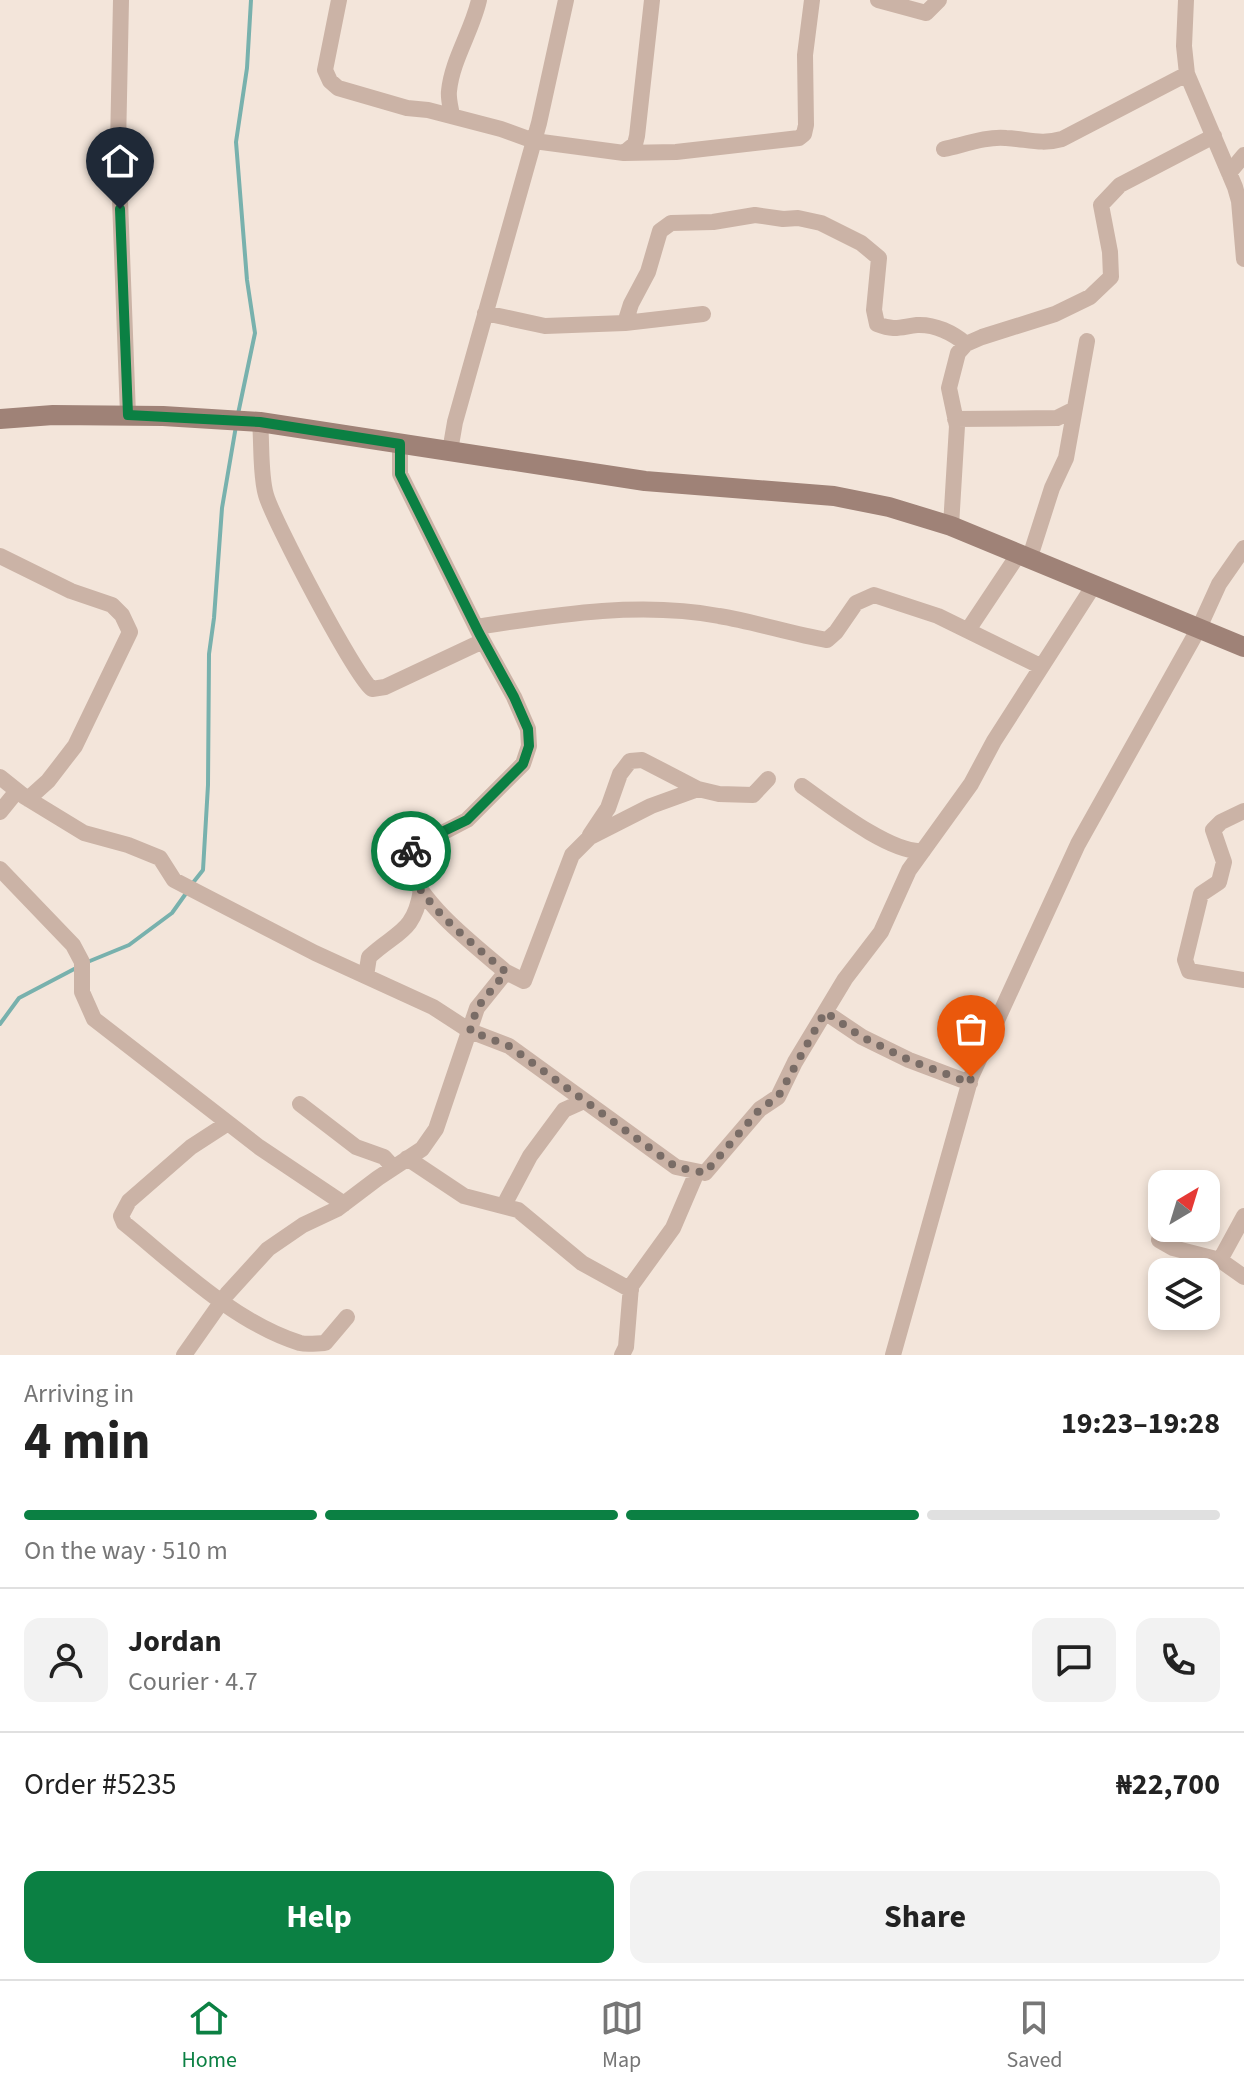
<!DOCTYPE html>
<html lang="en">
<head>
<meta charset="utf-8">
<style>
	body { margin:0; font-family:"Source Sans 3",sans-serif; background:#f2f2f2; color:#222; height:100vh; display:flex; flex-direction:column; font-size:30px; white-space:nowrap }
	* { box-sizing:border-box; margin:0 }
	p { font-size:26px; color:#767676 }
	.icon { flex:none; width:44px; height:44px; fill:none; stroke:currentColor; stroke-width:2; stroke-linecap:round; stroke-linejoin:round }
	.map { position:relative; height:1355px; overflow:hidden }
	.sheet { display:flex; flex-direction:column; background:#fff; flex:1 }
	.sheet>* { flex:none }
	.needle { width:52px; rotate:38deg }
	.fabs { position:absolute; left:1148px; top:1170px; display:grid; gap:16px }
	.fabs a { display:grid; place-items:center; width:72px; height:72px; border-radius:16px; background:#fff; box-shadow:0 4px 12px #0003; font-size:40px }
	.pin { position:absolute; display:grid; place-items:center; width:68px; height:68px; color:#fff; margin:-82px -34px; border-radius:50% 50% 50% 0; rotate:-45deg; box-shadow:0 0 8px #0007 }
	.pin .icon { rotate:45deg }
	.courier { position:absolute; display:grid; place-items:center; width:80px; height:80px; margin:-40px; border:6px solid #0b8043; border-radius:50%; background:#fff; color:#222; box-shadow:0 2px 10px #0007 }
	.summary em { font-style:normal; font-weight:700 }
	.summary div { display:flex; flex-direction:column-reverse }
	.summary { display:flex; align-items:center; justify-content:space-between; height:136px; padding:0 24px }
	h1 { font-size:52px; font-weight:700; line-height:60px }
	.bar { display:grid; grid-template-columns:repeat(4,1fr); gap:12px 8px; align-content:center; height:96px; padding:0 24px }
	.bar i { height:10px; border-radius:6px; background:#e0e0e0 }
	.bar .on { background:#0b8043 }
	.bar p { grid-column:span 4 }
	.line { display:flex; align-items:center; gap:20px; padding:0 24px; border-top:2px solid #e0e0e0 }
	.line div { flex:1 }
	.round { display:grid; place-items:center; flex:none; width:84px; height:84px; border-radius:16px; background:#f2f2f2 }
	.action { display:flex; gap:16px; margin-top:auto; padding:16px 24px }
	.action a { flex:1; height:92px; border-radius:16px; background:#0b8043; color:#fff; font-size:32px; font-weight:700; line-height:92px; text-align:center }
	.action a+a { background:#f2f2f2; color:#222 }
	.tabs { display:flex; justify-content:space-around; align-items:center; height:112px; border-top:2px solid #e0e0e0; background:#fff; font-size:22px; color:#767676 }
	.tabs a { display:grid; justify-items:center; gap:4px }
	.tabs .on { color:#0b8043 }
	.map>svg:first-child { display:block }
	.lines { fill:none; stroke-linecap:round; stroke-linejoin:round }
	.stream { stroke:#78b1ad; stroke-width:4 }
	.street { stroke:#cbb3a6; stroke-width:16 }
	.secondary { stroke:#9f8277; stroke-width:20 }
	.done { stroke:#796c66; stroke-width:8; stroke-dasharray:0 14.4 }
	.route { stroke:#0b8043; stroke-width:10 }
</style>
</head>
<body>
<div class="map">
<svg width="1244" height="1355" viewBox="0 0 1244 1355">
	<rect width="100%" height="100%" fill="#f3e5da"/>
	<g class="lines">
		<path class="stream" d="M238,414L255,333L247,280L236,142L247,68L251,0
			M192,884L203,870L208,785L209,654L214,618L222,508L236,426
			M85,963L129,945L172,913L187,892
			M0,1024L19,998L78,967"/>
		<path class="street" d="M121,0L118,146L128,415
			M339,0L325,70L330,81L338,88L407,108L428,110L501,129L534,141L624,153L676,152L799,138L804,134L806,125L805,55L812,0
			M878,0L926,13L939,0
			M1186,0L1184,46L1187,74L1235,187L1239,201L1244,259
			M452,116C451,108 448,99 449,91C452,60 472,31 479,0
			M944,149C963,145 987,136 1006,138C1027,139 1041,145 1062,139L1187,74
			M624,153L635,144L637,136L652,0
			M1229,173L1244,155
			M485,313L545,326L625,323L703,314
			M625,323L631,304L648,272L660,231L671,223L713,222L755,215L783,219L798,218L821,223L861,243L879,258L874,310L877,324C895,331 900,327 917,325C935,324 953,333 966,344
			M955,419L1057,418L1073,410
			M260,422C262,443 260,475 266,495C273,520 356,678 372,689L385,687L483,641L400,474V444
			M450,451L455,422L539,123L566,0
			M951,526L957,426L949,388L958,353L966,344L982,337L1055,314L1090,297L1111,277L1110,252L1101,205L1120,185L1214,136
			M0,556L71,591L112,605L122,615L130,632L75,746L48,781L28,799
			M1029,560L1052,488L1066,458L1087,341
			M476,627C555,615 639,601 719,616C756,622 791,634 827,640L836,632L856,603L874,595L938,616L1040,666
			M968,630L1018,555
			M483,641L514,697L528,729L529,746L523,764L467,820L415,847L407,865C423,906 473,944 506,972
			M0,777L25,797L84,833L128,845L160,858L174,880L315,953L433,1007L470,1031L509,1046L676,1167L705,1173L760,1109L778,1097L795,1062L845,979L881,932L909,870L971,784L994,741L1094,585
			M802,786C829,805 891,854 923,851
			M1244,811L1221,822L1213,830L1224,862L1219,882L1201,894L1185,960L1189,971L1244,980
			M0,812L17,791
			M590,835L608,808L620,774L630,761L642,760L698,789
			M0,869L73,945L82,962V992L94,1019L259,1147L344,1204
			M366,976L369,957C397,931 414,933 421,890
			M825,1012L862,1037L909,1060L970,1083
			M300,1104L356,1147L384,1157L393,1167
			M228,1123L191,1147L129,1201L121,1216L124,1223C176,1265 235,1323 300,1343C308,1345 317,1343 325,1343L347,1317
			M407,1158L464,1196L518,1210L582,1263L631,1290
			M504,1205L530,1156L564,1110L584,1101
			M1244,1216L1220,1260L1244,1277
			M1159,1240L1173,1248L1220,1260
			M184,1355L227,1294L268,1249L303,1225L337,1209L378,1178L422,1149L436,1129L477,1008L506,972L524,981L572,855L590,837L651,806L698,789L719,794L753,795L768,779
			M622,1355L626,1347L631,1286L673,1228L697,1172
			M893,1355L971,1077L1078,844L1199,628L1219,584L1244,548"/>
		<path class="secondary" d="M0,419L53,415L163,416L260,422L645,481L834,496L889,507L951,526L1244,647"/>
	</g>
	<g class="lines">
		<path class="done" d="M411,851L407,865C423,906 473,944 506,972L477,1008L470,1031L509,1046L676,1167L705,1173L760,1109L778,1097L825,1012L862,1037L909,1060L970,1083L971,1077"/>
		<path class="route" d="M120,209L128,415L260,422L400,444V474L479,633L514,697L528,729L529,746L523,764L467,820L421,842L411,851"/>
	</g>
</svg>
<div class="fabs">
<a><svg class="needle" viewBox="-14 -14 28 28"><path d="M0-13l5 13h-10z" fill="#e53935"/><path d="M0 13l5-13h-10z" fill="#767676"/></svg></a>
<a><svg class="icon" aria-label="layers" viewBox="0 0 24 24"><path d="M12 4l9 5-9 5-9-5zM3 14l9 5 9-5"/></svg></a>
</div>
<div class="pin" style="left:971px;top:1077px;background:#ea580c"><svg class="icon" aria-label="bag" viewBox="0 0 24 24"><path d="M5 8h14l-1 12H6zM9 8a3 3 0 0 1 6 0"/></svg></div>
<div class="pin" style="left:120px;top:209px;background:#1f2937"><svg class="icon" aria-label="home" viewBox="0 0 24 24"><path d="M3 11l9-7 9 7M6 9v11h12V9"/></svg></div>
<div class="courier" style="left:411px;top:851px"><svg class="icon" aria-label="bike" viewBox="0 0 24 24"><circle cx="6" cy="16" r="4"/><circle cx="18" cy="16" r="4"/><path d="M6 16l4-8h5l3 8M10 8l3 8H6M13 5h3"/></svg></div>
</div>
<section class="sheet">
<div class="summary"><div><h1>4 min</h1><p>Arriving in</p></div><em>19:23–19:28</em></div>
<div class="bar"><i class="on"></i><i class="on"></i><i class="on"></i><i></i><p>On the way · 510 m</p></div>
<div class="line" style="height:144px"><a class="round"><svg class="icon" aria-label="person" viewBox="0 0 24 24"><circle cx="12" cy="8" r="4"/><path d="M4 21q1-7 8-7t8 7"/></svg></a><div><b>Jordan</b><p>Courier · 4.7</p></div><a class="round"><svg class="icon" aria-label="chat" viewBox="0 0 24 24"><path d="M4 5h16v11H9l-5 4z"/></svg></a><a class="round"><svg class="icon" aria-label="phone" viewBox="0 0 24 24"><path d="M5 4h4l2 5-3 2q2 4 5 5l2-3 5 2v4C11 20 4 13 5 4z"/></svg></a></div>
<div class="line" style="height:104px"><div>Order #5235</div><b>₦22,700</b></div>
<div class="action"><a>Help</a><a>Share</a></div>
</section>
<nav class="tabs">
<a class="on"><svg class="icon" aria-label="home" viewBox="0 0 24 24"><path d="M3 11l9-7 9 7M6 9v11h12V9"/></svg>Home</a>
<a><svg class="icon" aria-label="map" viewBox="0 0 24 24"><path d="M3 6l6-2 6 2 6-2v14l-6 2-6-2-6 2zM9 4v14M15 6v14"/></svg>Map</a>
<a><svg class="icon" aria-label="saved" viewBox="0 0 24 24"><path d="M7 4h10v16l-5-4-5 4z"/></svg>Saved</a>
</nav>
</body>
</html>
